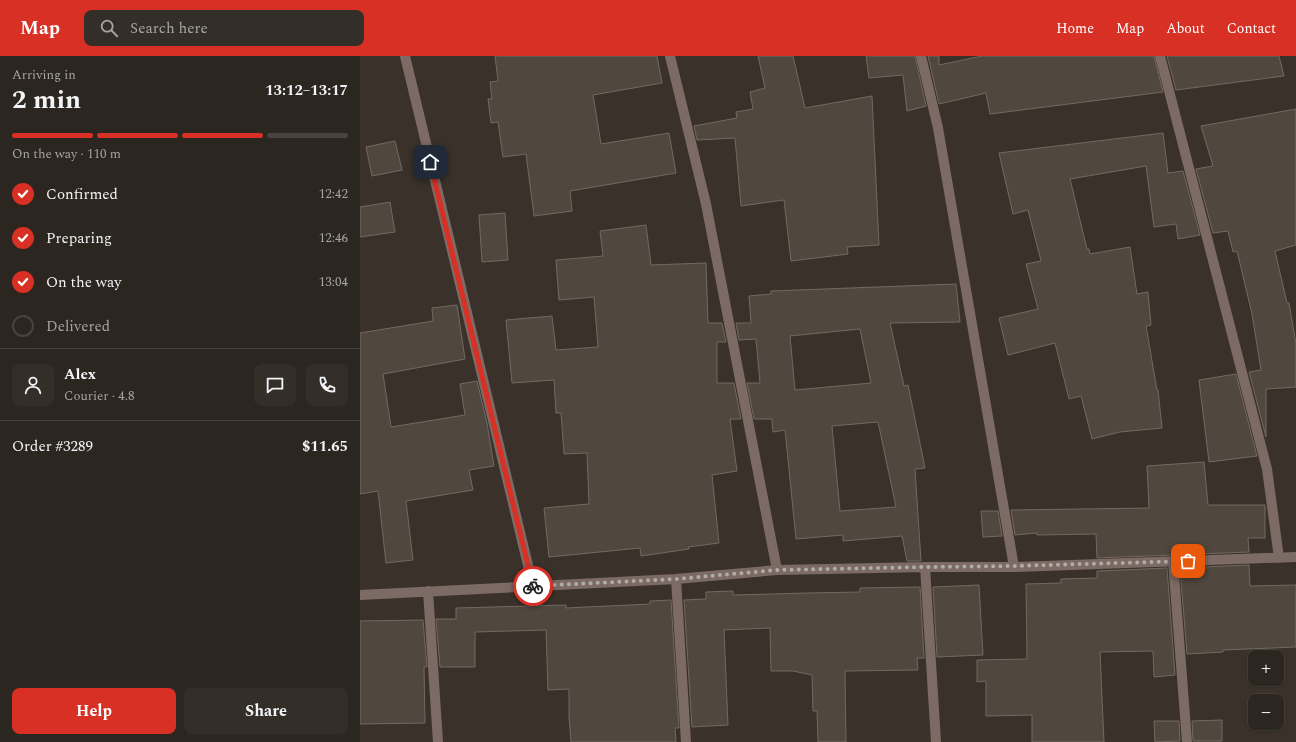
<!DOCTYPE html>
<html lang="en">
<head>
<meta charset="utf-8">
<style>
	body { margin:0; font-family:Spectral,serif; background:#342e29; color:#f1f3f6; height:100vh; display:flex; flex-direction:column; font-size:15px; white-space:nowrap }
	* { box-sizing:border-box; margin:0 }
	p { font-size:13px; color:#a6a5a5 }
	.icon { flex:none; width:22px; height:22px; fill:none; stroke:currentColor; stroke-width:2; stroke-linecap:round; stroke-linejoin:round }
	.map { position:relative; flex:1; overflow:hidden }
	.panel { display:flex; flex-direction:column; background:#2c2620; width:360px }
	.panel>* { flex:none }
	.controls { position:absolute; left:888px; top:594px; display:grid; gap:8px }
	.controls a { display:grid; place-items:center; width:36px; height:36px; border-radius:8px; background:#2c2620; box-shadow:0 1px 3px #0004,0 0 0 1px #48433e; font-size:20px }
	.pin { position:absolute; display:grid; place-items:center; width:34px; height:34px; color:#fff; margin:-17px; border-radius:8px; box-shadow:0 2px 6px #0006 }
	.courier { position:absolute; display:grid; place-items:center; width:40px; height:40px; margin:-20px; border:3px solid #d93025; border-radius:50%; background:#fff; color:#222; box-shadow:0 1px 5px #0007 }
	.headline em { font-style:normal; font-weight:700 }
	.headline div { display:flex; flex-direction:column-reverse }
	.headline { display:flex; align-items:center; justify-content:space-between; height:68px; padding:0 12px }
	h1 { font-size:26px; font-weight:700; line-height:30px }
	.bar { display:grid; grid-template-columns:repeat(4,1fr); gap:6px 4px; align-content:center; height:48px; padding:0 12px }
	.bar i { height:5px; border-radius:3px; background:#48433e }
	.bar .on { background:#d93025 }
	.bar p { grid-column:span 4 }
	.line { display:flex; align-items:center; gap:10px; padding:0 12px; border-top:1px solid #48433e }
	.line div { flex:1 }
	.round { display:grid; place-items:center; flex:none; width:42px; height:42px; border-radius:8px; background:#342e29 }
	ol { padding:0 12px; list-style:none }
	li { display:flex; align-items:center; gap:12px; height:44px }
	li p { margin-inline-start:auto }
	li .icon { padding:4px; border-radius:50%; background:#d93025; color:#fff; stroke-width:4 }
	li:last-child { color:#a6a5a5 }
	li i { width:22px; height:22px; border:2px solid #48433e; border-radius:50% }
	.button { display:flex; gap:8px; margin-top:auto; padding:8px 12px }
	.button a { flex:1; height:46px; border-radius:8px; background:#d93025; color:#fff; font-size:16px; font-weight:700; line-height:46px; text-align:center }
	.button a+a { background:#342e29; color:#f1f3f6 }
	header { display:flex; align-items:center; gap:24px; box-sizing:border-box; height:56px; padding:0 20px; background:#d93025; color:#fff }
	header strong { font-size:19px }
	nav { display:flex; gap:22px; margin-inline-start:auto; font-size:14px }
	.search { width:280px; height:36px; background:#342e29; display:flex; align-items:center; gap:10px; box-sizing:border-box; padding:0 14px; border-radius:8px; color:#a6a5a5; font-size:15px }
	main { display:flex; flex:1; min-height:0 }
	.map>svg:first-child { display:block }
	.building { fill:#50483f; stroke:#736960; fill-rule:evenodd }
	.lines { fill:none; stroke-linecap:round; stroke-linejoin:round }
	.street { stroke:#7c6a65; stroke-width:10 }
	.done { stroke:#b2aca5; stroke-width:4; stroke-dasharray:0 7.2 }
	.route { stroke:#d93025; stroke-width:5 }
</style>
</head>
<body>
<header>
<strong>Map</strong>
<div class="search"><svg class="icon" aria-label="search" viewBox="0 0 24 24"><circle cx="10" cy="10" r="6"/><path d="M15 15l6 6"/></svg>Search here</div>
<nav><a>Home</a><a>Map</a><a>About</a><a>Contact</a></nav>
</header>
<main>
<section class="panel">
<div class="headline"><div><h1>2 min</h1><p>Arriving in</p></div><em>13:12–13:17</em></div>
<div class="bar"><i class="on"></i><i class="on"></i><i class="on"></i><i></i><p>On the way · 110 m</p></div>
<ol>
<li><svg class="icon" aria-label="check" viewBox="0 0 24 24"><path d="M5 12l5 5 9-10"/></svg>Confirmed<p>12:42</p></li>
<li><svg class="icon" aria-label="check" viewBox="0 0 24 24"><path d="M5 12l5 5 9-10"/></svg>Preparing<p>12:46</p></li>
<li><svg class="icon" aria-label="check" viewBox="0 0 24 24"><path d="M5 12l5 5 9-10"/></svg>On the way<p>13:04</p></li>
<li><i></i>Delivered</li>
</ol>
<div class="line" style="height:72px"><a class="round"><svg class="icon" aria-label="person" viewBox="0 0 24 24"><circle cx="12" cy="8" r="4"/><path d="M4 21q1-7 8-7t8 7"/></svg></a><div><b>Alex</b><p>Courier · 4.8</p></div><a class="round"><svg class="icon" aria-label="chat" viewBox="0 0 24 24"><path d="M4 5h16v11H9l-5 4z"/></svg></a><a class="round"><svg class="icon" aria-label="phone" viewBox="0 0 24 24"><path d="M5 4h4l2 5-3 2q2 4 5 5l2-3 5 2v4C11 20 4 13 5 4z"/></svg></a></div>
<div class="line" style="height:52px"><div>Order #3289</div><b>$11.65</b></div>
<div class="button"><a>Help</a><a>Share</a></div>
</section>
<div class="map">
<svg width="936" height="686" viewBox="0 0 936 686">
	<rect width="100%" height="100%" fill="#3a322a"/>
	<path class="building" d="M135,0H297L302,27L233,39L241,88L309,77L316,117L210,135L212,155L174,160L166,98L143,101L138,66L131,67L128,43H132L130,26L138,25Z
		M398,0H433L445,52L512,40L519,189L487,191L488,198L431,205L424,144L381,150L375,82L337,84L334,70L377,62L376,56L393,53L390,36L405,32Z
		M506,0H555L566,50L547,55L543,19L509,22Z
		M568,0H579V9L622,0H794L803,36L630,58L626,37L579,48Z
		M807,0H919L924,20L816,34Z
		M936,53V189L915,195L927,247H929L936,288V331L906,333V381L889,316L901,314L892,258L877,195L873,196L868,175L853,177L836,113L853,110L841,70Z
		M803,77L808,117L823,115L840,179L818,183L816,168L794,171L786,110L710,123L727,193H729L730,198L770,191L777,238L788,236L791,269L786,270L797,334H798L802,372L760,376L732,383L721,340L709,343L695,287L648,299L639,262L678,253L666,208L681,205L668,154L653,158L639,97Z
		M35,85L42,114L12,120L6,91Z
		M30,146L35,176L0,181V151Z
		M145,157L148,204L122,206L119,159Z
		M286,169L291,209L346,207L348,267H362L366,286H357V327H374L381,363H370L377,415L352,419L359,487L328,491L329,493L281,500L280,492L189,501L184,452L229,448L227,397L204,398L201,357H196L194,324L152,327L146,264L192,260L196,294L238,291L234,241L199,244L196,204L243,200L240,175Z
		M596,228L600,266L530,267L544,330L548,329L565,412L555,413L561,505H547L542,480L483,485V479L436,483L425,374L413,376L412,363H394L387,327H400L396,283L379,284L376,267H391L389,240L411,238V235ZM500,273L511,327L435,334L430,280ZM518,366L536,451L480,455L472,370Z
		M97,249L105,303L23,318L31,371L105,359L100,328L117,325L127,367L134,410L109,414L113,434L46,445L53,504L26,507L18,435L0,438V277L73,265L72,252Z
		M876,318L897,400L849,406L839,324Z
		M844,406L848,449H905V482H888L889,496L737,502L736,478L677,479V477L655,479L651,454L789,452L787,410Z
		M621,455H638L642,480L623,481Z
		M889,509L890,530L936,529V591L863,594V596L827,598L820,512Z
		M807,512L815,619L794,621L793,595L740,596L744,686H672V659L626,660V625L617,626V604L667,603L666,528L701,527V523L737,522V515Z
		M619,529L623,599L577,601L573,531Z
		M556,531H560L564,602H557L558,614L485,615L486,686H458L457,655H453L452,619L433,615H411L410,572L364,574L368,669L332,671L324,544L346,543V536L373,535V539L448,537L500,536V532Z
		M311,544L319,672H315L316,686H211L209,661V633L188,634L186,574L115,576V611H80L76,563H96V552L206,549V552L290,548V545Z
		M63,564L67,611H64L65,667L0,668V565Z
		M862,664V685H833L832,665Z
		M794,665H819L820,685L795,686Z"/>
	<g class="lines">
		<path class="street" d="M45,0L173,530
			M310,0L346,148L417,514
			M561,0L578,72L654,511
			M800,0L907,413L919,502
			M813,505L827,686
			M565,511L576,686
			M316,523L326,686
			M68,535L78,686
			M0,539L316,523L417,514L565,511H654L936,501"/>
	</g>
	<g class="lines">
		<path class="done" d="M173,530L316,523L417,514L565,511L654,510L828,505"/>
		<path class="route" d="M70,106L173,530"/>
	</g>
</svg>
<div class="controls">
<a>+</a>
<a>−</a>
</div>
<div class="pin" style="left:828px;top:505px;background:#ea580c"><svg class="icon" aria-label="bag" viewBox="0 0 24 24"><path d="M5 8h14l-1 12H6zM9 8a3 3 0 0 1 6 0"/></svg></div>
<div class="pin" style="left:70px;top:106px;background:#1f2937"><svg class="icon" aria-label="home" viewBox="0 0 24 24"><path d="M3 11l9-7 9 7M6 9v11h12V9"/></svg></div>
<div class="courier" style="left:173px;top:530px"><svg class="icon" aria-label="bike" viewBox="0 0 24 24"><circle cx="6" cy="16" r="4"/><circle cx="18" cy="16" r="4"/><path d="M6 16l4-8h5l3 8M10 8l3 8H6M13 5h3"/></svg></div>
</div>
</main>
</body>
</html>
